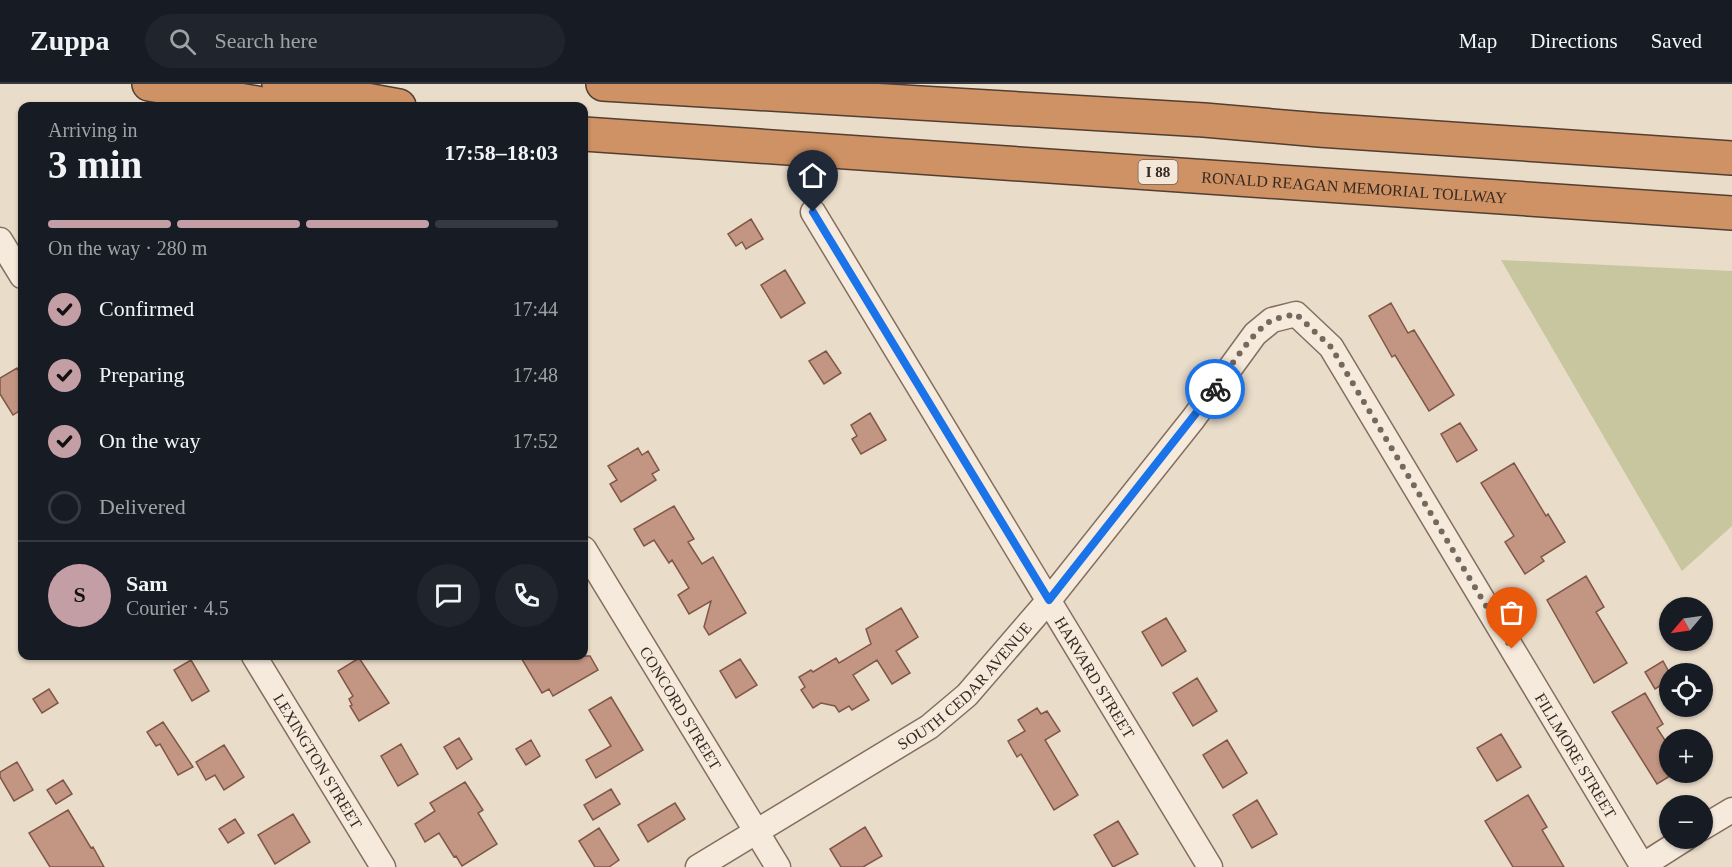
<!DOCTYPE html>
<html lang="en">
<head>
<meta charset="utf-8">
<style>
	body { margin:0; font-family:"Times New Roman",serif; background:#20242c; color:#f1f3f6; height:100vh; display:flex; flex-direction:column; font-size:22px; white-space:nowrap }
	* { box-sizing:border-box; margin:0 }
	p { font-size:20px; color:#9ea1a6 }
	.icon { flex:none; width:33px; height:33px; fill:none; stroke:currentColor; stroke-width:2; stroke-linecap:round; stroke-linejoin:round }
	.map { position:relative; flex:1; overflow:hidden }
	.details { position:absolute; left:18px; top:18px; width:570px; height:558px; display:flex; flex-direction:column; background:#171b24; border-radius:12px; box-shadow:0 2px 4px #0004 }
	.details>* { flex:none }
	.needle { width:39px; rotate:241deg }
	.tools { position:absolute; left:1659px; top:513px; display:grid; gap:12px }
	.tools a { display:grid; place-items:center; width:54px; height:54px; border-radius:50%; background:#171b24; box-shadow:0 2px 4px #0004; font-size:30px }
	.pin { position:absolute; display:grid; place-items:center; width:51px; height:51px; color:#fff; margin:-62px -26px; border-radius:50% 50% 50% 0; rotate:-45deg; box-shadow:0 0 6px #0007 }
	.pin .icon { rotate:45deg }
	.courier { position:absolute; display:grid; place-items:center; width:60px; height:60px; margin:-30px; border:4px solid #1a73e8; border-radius:50%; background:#fff; color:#222; box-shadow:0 2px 8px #0007 }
	.head em { font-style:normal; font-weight:700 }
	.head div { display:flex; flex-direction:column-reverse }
	.head { display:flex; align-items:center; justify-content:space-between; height:102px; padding:0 30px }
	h1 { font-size:39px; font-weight:700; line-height:45px }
	.bar { display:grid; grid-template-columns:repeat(4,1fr); gap:9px 6px; align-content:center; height:72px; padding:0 30px }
	.bar i { height:8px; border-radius:4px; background:#363941 }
	.bar .on { background:#c49ea5 }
	.bar p { grid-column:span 4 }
	.line { display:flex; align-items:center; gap:15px; padding:0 30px; border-top:2px solid #363941 }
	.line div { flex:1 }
	.round { display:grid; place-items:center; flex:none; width:63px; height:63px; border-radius:32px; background:#20242c }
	ol { padding:0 30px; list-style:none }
	li { display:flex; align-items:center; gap:18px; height:66px }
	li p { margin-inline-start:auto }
	li .icon { padding:6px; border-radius:50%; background:#c49ea5; color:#111; stroke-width:4 }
	li:last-child { color:#9ea1a6 }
	li i { width:33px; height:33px; border:3px solid #363941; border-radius:50% }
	header { display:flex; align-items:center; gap:36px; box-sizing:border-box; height:84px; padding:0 30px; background:#171b24; border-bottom:2px solid #363941 }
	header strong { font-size:28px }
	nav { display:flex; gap:33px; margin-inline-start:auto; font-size:21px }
	.search { width:420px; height:54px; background:#20242c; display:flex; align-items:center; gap:15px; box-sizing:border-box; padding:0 21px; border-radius:33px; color:#9ea1a6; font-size:22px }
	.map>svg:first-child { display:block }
	.green { fill:#c7c69e }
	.building { fill:#c39683; stroke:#805748; stroke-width:1.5 }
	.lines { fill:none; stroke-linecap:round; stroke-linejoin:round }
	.minor-casing { stroke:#846e60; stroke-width:27 }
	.highway-casing { stroke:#523e33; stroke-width:36 }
	.minor { stroke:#f5eadb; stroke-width:24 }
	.highway { stroke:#ce9264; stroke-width:33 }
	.done { stroke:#75685c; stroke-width:6; stroke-dasharray:0 10.8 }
	.route { stroke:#1a73e8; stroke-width:8 }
	.labels { text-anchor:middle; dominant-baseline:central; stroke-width:4.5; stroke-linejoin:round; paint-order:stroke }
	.shield { fill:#f2e7d8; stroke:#6e6258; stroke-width:1.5 }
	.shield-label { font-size:15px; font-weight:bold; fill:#362921 }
	.street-label { font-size:16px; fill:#362921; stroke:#f2e7d8 }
</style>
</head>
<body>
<header>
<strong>Zuppa</strong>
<div class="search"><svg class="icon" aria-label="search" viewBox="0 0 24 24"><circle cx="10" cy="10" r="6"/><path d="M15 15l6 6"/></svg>Search here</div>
<nav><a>Map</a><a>Directions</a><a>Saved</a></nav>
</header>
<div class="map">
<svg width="1732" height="783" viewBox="0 0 1732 783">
	<rect width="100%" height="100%" fill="#e9dcc9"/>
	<path class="green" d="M1501,176L1732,187V442L1682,487Z"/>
	<path class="building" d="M751,135L763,155L746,165L742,158L736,162L728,150Z
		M785,186L805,219L781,234L761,201Z
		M1391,219L1408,249L1414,246L1454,311L1429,327L1395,271L1392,273L1369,232Z
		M826,267L841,289L824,300L809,277Z
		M17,284L22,293V325L13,331L0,310V294Z
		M870,329L886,356L861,370L852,355L857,352L851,341Z
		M1460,339L1477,366L1457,378L1441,350Z
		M638,364L642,371L648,367L659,386L652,390L656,396L621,418L610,400L617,396L608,382Z
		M1514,379L1546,432L1548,430L1565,458L1541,473L1544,477L1525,490L1505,458L1514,452L1481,399Z
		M674,422L694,455L688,458L702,480L713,473L746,529L709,551L704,543L711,517L689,530L678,511L689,504L672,476L669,479L654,456L644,462L634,445Z
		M1586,492L1604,523L1596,528L1627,579L1594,599L1547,516Z
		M901,524L918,553L896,567L910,589L892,600L877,576L853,591L869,616L852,626L849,622L839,628L835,622L821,619L813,624L801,606L805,603L799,593L811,586L813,588L836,574L839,579L871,560L866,545Z
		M1166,534L1186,567L1162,582L1142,548Z
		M520,572H590L598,586L553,612L549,605L542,609Z
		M359,574L389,619L359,637L350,622L352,621L349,615L353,612L338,587Z
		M740,575L757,601L736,614L720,587Z
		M191,576L209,607L192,617L174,586Z
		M1663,577L1670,590V596L1655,605L1645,588Z
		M1197,594L1217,627L1193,642L1173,609Z
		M49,605L58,619L42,629L33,615Z
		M1645,609L1663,640L1657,644L1670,664V692L1657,700L1612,628Z
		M611,613L643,666L596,694L586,676L611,662L589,626Z
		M1037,624L1041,630L1047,627L1060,647L1045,656L1078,711L1054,726L1021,670L1017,673L1008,657L1025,647L1018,636Z
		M163,638L193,683L178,691L160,660L156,662L147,648Z
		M1501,650L1521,683L1497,697L1477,664Z
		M459,654L472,675L457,685L444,663Z
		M531,656L540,672L526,681L516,665Z
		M1227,656L1247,689L1223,704L1203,671Z
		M401,660L418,690L398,702L381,672Z
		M224,661L244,693L224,706L215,691L206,696L196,678Z
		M17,678L33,706L14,717L0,693V688Z
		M63,696L72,710L56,720L47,706Z
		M465,698L483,726L478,729L497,760L462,782L456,772L454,773L439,749L425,758L415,740L435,727L430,719Z
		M611,705L620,720L593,736L584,721Z
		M1528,711L1547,743L1542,746L1564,783H1513L1485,737Z
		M1257,716L1277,750L1252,764L1233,731Z
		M675,719L685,735L648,758L638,741Z
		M68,726L91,764L93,763L104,783H50L29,749Z
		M293,730L310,758L275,780L258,751Z
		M235,735L244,749L228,759L219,745Z
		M1118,737L1138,770L1113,783L1094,751Z
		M865,743L882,772L863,783H841L830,765Z
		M599,744L619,776L609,783H595L579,757Z"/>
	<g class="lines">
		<defs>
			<g id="minor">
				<path id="s1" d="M813,128L1210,783"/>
				<path d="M0,156L22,192"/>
				<path id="s2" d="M584,465L778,783"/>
				<path id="s3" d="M254,572L383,783"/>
				<path d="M1702,744L1732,726"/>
				<path d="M1642,782L1686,754"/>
				<path id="s4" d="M698,783L929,643L967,611L1049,516L1193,335L1255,250L1272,236L1296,230L1331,263L1643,783"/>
			</g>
			<g id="highway">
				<path d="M149,0L273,22"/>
				<path d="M279,0L399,22"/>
				<path d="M603,0L1204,36L1319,46L1732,74"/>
				<path id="s5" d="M584,50L1732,129"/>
			</g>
		</defs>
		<use href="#minor" class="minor-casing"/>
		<use href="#highway" class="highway-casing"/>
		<use href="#minor" class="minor"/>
		<use href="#highway" class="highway"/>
	</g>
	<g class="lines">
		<path class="done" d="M1215,305C1227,288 1254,244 1273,236C1280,233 1288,232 1296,230L1331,263L1512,565"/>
		<path class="route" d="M813,128L1049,516L1215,305"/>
	</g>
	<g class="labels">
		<rect class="shield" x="1138.5" y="76" width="39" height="24" rx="4.5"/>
		<g class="shield-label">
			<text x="1158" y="88">I 88</text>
		</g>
		<g class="street-label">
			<text stroke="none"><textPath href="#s5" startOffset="772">RONALD REAGAN MEMORIAL TOLLWAY</textPath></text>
			<text stroke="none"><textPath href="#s1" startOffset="544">HARVARD STREET</textPath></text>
			<text stroke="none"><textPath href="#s4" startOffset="324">SOUTH CEDAR AVENUE</textPath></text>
			<text stroke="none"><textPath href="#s2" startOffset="186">CONCORD STREET</textPath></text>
			<text stroke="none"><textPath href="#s4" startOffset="1353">FILLMORE STREET</textPath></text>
			<text stroke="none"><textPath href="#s3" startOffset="123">LEXINGTON STREET</textPath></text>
		</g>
	</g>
</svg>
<div class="tools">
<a><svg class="needle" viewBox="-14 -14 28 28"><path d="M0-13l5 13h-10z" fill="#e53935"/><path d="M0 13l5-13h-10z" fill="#9ea1a6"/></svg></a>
<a><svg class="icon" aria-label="locate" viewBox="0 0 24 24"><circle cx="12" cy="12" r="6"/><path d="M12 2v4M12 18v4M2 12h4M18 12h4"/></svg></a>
<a>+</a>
<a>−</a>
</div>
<div class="pin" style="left:1512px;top:565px;background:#ea580c"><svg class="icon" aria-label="bag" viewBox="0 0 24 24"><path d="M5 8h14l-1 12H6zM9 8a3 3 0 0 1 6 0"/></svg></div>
<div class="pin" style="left:813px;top:128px;background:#1f2937"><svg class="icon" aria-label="home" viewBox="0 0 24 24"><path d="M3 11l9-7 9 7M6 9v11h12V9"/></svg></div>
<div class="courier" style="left:1215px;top:305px"><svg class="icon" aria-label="bike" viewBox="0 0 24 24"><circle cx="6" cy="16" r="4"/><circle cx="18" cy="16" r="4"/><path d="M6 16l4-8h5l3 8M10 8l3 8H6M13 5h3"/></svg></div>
<section class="details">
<div class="head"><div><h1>3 min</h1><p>Arriving in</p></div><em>17:58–18:03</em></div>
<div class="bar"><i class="on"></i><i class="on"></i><i class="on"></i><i></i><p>On the way · 280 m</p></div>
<ol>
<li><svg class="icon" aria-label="check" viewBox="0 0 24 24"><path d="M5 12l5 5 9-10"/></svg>Confirmed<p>17:44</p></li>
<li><svg class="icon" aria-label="check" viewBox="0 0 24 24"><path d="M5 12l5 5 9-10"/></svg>Preparing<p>17:48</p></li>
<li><svg class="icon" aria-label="check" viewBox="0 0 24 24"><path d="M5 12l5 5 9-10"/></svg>On the way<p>17:52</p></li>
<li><i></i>Delivered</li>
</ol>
<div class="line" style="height:108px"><b class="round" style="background:#c49ea5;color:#111">S</b><div><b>Sam</b><p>Courier · 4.5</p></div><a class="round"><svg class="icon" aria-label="chat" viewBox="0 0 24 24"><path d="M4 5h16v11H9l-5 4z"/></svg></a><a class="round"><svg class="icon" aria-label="phone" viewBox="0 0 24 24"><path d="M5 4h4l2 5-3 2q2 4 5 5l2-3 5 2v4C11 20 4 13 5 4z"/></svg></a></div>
</section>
</div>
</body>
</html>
